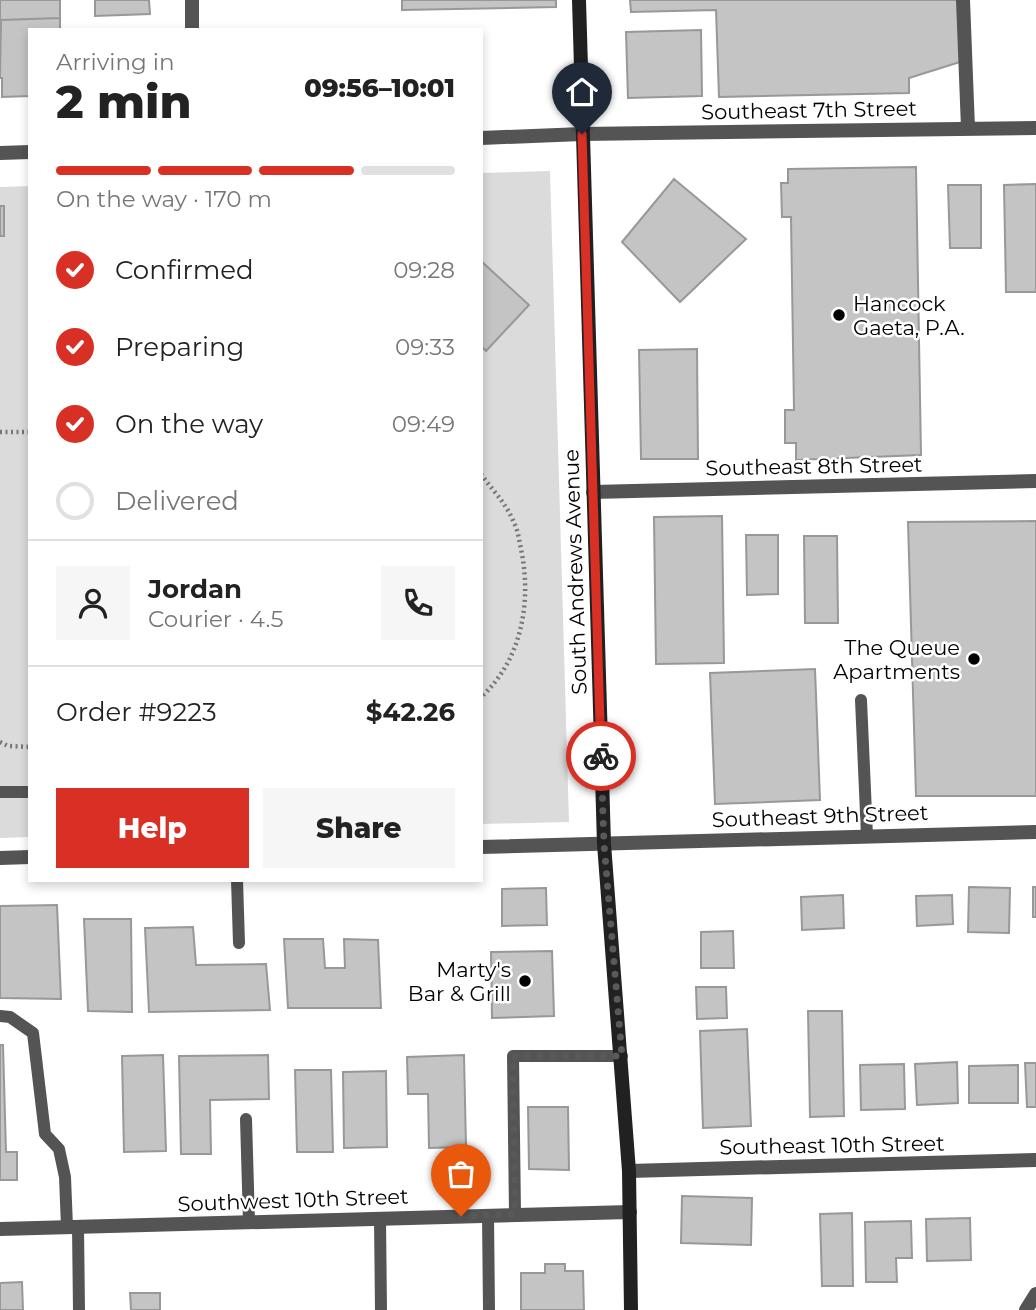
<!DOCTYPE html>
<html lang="en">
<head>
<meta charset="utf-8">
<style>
	body { margin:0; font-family:Montserrat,sans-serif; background:#f6f6f6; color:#222; height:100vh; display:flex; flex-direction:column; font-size:26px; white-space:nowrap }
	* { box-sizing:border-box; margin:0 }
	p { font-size:23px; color:#767676 }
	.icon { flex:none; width:38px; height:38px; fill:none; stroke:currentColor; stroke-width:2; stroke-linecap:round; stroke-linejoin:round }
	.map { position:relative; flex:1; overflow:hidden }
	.drawer { position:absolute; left:28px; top:28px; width:455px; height:854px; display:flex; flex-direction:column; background:#fff; border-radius:0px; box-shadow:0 4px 10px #0003 }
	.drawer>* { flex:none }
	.pin { position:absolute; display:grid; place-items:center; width:60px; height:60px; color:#fff; margin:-72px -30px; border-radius:50% 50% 50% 0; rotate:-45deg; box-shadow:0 0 7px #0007 }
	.pin .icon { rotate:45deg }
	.courier { position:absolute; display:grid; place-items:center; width:70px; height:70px; margin:-35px; border:5px solid #d93025; border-radius:50%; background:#fff; color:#222; box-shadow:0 2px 9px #0007 }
	.headline em { font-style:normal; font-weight:800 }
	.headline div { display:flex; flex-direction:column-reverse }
	.headline { display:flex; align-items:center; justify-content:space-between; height:119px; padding:0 28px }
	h1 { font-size:46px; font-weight:800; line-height:52px }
	.bar { display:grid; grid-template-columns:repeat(4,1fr); gap:10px 7px; align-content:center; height:84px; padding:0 28px }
	.bar i { height:9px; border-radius:5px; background:#e0e0e0 }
	.bar .current { background:#d93025 }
	.bar p { grid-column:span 4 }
	.line { display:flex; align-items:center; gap:18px; padding:0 28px; border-top:2px solid #e0e0e0 }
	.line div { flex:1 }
	.round { display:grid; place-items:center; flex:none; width:74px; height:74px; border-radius:0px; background:#f6f6f6 }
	ol { padding:0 28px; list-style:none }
	li { display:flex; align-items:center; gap:21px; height:77px }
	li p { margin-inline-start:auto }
	li .icon { padding:7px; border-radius:50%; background:#d93025; color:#fff; stroke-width:4 }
	li:last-child { color:#767676 }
	li i { width:38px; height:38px; border:4px solid #e0e0e0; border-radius:50% }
	.cta { display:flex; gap:14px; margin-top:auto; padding:14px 28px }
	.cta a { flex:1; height:80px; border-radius:0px; background:#d93025; color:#fff; font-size:28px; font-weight:800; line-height:80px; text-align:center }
	.cta a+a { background:#f6f6f6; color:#222 }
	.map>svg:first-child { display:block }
	.green { fill:#dbdbdb }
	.building { fill:#c4c4c4; stroke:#989898; stroke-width:2 }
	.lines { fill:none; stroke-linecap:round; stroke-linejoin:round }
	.path { stroke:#767676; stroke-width:4.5; stroke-dasharray:2 3.5; stroke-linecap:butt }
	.lane { stroke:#545454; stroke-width:12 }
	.street { stroke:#545454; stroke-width:14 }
	.secondary { stroke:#212121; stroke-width:14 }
	.done { stroke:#595959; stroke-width:7; stroke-dasharray:0 12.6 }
	.route { stroke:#d93025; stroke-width:9 }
	.poi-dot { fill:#000; stroke:#fff; stroke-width:2.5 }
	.labels { text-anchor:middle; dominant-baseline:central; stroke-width:5; stroke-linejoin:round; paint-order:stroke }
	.street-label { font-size:21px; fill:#000; stroke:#fff }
	.poi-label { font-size:21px; fill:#000; stroke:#fff; text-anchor:end }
</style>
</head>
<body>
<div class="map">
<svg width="1036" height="1310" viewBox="0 0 1036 1310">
	<rect width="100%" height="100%" fill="#fff"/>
	<path class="green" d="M550,171L569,822L481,824V173Z
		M30,186V837L0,838V187Z"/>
	<path class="building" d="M0,0H60V18L0,20Z
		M95,0H149L150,14L95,16Z
		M402,0H556V7L402,10Z
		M630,0H960V62L909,78V93L719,97L716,10L631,12Z
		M60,18V30H30V96L2,97V78H0L1,20Z
		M701,30L702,96L628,98L626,32Z
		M916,167L921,455L796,460V443H785V410H794L791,217H782L781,183H788V169Z
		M674,179L746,239L680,302L622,242Z
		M1036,184V292H1006L1004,185Z
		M948,185H981V248H950Z
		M0,206H4V236H0Z
		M481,261L529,305L486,351L481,346Z
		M697,349L698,459H641L639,350Z
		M722,516L724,663L656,664L654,517Z
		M1036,521V796H916L908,522Z
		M746,535H778V594L747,595Z
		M804,536H837L838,623H805Z
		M815,669L820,800L715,804L710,673Z
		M969,887L1010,888L1009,933L968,932Z
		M1033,887H1036V917H1033Z
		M546,888L547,925L502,926V889Z
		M843,895L844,928L802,930L801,897Z
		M952,895L953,924L917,926L916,896Z
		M57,905L61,999L0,998V906Z
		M84,919H131L132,1012L88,1011Z
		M193,927L196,965L266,964L270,1010L149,1012L145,928Z
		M733,931L734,968H701V932Z
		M284,939H323L325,968H345L344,939L378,940L381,1008H288Z
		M552,951L554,1016L492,1018L491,952Z
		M696,987H726L727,1018L697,1019Z
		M808,1011H842L844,1116L810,1117Z
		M747,1029L751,1126L703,1128L700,1031Z
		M0,1045H3L6,1152H17V1180H0Z
		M163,1055L166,1151L124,1152L122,1056Z
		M268,1055L269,1099L210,1100L211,1154H181L179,1056Z
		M464,1055L466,1147L429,1148L428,1094H408L407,1057Z
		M957,1062L958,1103L917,1105L915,1064Z
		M1025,1063H1036V1107H1027Z
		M904,1064L905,1109L861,1110L860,1065Z
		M1018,1065V1103H969V1066Z
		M295,1070H331L333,1152H297Z
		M386,1071L387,1147L344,1148L343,1072Z
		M528,1107H568L569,1170L529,1169Z
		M682,1196L752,1198L751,1245L681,1243Z
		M852,1213L853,1286H822L820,1214Z
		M970,1218L971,1260L927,1261L926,1219Z
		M911,1221L912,1258H896L897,1282H866L865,1222Z
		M545,1264H565V1271H583L584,1310H521V1273H545Z
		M22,1282L23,1310H0V1283Z
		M130,1293H160V1310H131Z"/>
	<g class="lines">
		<path class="path" d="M0,432H30
			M481,474C492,490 507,504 514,523C518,530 519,540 521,549C532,601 522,660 481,697
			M0,742L8,746L30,747"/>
		<path class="lane" d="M861,700L867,836
			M0,792H30
			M237,880L239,943
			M0,1016L10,1017L33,1033L45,1134L59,1149L65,1177L67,1227
			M246,1119L249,1222
			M515,1214L513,1056H622
			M488,1215L489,1310
			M380,1218L381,1310
			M78,1227L79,1310"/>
		<path class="street" d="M192,0V30
			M963,0L968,128
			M481,138L582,134L1036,128
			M0,153L30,152
			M593,492L1036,481
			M481,847L1036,832
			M0,858L30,857
			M629,1171L1036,1160
			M0,1229L630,1212
			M1026,1310L1036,1294"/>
		<path class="secondary" d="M579,0L604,844L629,1171L631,1310"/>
	</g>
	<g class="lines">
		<path class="done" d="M461,1216L515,1214L513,1056H622L604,844L601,756"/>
		<path class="route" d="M582,134L601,756"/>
	</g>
	<g class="poi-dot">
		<circle cx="839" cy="315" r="7"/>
		<circle cx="974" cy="659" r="7"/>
		<circle cx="525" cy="981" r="7"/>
	</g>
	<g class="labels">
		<g class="street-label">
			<text transform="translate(809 110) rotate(-1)">Southeast 7th Street</text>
			<text transform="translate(814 466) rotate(-1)">Southeast 8th Street</text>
			<text transform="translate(575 572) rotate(-92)">South Andrews Avenue</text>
			<text transform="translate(820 816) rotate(-2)">Southeast 9th Street</text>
			<text transform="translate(832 1145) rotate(-1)">Southeast 10th Street</text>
			<text transform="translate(293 1200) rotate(-2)">Southwest 10th Street</text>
		</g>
		<g class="poi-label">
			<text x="853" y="303" text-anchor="start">Hancock<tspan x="853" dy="24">Gaeta, P.A.</tspan></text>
			<text x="960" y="647">The Queue<tspan x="960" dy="24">Apartments</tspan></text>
			<text x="511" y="969">Marty's<tspan x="511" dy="24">Bar &amp; Grill</tspan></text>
		</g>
	</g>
</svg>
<div class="pin" style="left:461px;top:1216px;background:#ea580c"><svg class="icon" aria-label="bag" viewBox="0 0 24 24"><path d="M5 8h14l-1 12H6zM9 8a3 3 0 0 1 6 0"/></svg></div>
<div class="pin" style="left:582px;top:134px;background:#1f2937"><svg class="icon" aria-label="home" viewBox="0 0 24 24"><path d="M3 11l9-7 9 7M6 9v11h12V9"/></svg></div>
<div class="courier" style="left:601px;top:756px"><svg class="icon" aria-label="bike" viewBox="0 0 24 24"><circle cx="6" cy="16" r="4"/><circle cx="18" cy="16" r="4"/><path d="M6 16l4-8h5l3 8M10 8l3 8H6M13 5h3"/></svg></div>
<section class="drawer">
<div class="headline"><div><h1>2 min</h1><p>Arriving in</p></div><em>09:56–10:01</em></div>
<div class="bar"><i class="current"></i><i class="current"></i><i class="current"></i><i></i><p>On the way · 170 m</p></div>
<ol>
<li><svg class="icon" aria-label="check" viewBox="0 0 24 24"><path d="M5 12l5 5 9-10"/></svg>Confirmed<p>09:28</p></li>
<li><svg class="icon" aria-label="check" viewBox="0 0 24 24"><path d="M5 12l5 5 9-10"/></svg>Preparing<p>09:33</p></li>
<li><svg class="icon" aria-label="check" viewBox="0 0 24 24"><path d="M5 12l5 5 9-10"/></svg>On the way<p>09:49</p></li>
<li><i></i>Delivered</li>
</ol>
<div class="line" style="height:126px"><a class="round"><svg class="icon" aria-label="person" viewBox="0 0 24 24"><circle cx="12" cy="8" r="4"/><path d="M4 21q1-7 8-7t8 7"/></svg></a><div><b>Jordan</b><p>Courier · 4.5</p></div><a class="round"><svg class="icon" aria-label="phone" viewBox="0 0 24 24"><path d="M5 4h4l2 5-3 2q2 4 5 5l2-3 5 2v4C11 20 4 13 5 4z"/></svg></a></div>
<div class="line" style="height:91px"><div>Order #9223</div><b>$42.26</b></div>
<div class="cta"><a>Help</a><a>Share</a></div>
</section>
</div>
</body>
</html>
